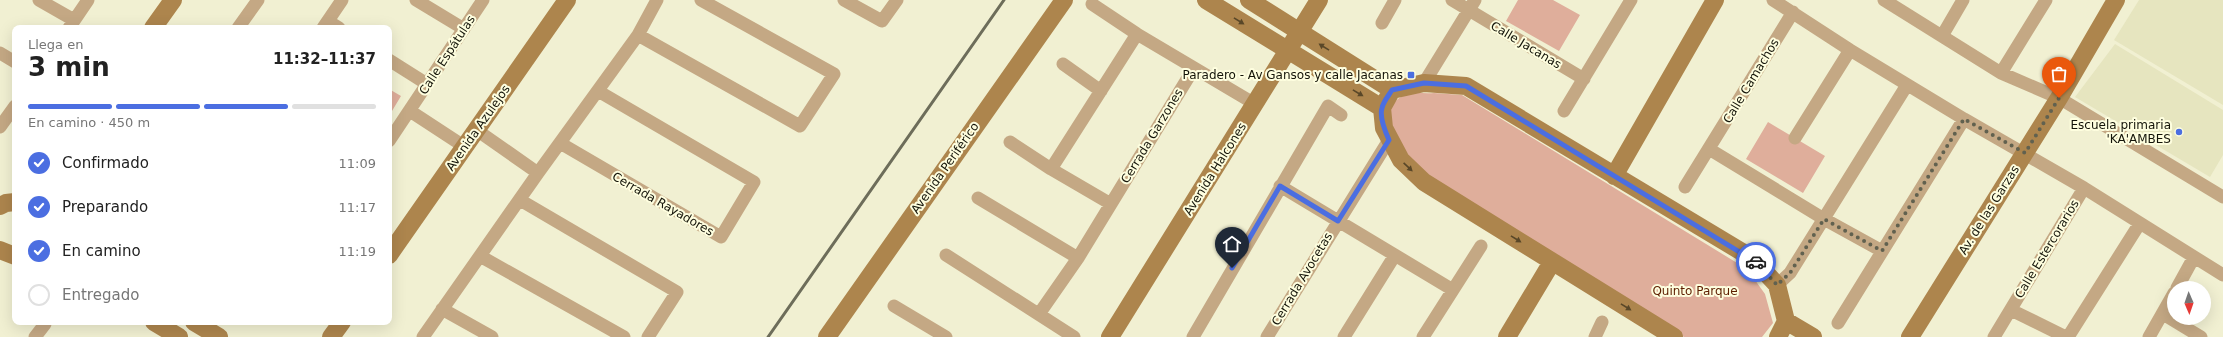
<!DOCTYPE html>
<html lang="es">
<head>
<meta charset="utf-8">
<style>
	body { margin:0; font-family:"DejaVu Sans",sans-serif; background:#f2f2f2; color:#222; height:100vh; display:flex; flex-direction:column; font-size:15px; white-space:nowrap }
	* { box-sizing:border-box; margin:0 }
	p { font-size:13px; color:#767676 }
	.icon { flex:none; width:22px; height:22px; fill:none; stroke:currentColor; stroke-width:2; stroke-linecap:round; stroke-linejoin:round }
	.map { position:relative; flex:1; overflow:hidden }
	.details { position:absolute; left:12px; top:25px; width:380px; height:300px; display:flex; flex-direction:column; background:#fff; border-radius:8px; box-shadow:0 4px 16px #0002 }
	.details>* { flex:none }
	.needle { width:26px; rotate:178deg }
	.fabs { position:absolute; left:2167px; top:281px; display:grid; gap:8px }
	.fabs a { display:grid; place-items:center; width:44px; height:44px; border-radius:50%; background:#fff; box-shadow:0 4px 16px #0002; font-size:20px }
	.pin { position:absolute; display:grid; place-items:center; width:34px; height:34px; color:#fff; margin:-41px -17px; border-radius:50% 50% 50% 0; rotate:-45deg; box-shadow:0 0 4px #0007 }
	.pin .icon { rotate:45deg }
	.courier { position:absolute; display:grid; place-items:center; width:40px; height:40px; margin:-20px; border:3px solid #4b6ee1; border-radius:50%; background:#fff; color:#222; box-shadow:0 1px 5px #0007 }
	.overview em { font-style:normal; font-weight:700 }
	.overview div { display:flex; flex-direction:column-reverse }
	.overview { display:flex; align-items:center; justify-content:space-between; height:68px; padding:0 16px }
	h1 { font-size:26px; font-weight:700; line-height:30px }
	.bar { display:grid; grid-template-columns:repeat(4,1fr); gap:6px 4px; align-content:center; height:48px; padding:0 16px }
	.bar i { height:5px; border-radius:3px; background:#e0e0e0 }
	.bar .on { background:#4b6ee1 }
	.bar p { grid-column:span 4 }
	ol { padding:0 16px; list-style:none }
	li { display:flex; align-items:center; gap:12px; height:44px }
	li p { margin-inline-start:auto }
	li .icon { padding:4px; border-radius:50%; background:#4b6ee1; color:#fff; stroke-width:4 }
	li:last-child { color:#767676 }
	li i { width:22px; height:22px; border:2px solid #e0e0e0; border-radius:50% }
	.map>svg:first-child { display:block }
	.built { fill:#e6e5bf }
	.green { fill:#dfae9b }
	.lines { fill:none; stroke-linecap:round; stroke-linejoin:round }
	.street { stroke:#c4a884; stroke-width:13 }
	.secondary { stroke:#ad854d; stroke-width:18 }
	.rail { stroke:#6d6d5a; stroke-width:3 }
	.oneway { fill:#594728 }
	.done { stroke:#61614f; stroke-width:4; stroke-dasharray:0 7.2 }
	.route { stroke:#4b6ee1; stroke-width:5 }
	.poi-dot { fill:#4b6ee1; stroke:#fefedf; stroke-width:1.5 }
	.labels { text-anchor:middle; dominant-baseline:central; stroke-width:4; stroke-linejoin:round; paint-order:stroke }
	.street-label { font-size:12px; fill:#141409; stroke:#fefedf }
	.poi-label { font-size:12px; fill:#141409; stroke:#fefedf; text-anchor:end }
	.park-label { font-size:12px; fill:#5d1e00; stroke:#fefedf }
</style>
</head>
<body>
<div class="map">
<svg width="2223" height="337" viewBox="0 0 2223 337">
	<rect width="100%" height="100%" fill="#f1f0d2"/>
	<path class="built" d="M2139,0H2223V105L2114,40Z
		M2115,44L2223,110V155L2210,177L2075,97Z"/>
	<path class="green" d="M1518,0H1553L1580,15L1559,51L1506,21Z
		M389,89L401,96L389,116Z
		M1434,93L1462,95L1747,269L1765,294L1773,323L1762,337H1684L1429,178C1412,161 1365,110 1407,94C1414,92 1426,94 1434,93Z
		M1768,122L1825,156L1803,193L1746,159Z"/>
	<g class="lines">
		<path class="street" d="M39,0L74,20
			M416,0L464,29
			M844,0L882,21L897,0
			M1452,0L1584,79
			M1773,0L1850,50L1964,119L2084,188L2223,275
			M1884,0L2001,73L2059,98L2223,197
			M1092,4L1137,34L1255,104
			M328,21L339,28
			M1382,23L1395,0
			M69,28L88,0
			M238,28L258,0
			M323,28L342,0
			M638,35L800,126L834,74L701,0
			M1942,36L1963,0
			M0,53L15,62
			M389,60L427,84
			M1063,64L1101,91
			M2001,73L2046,0
			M1424,83L1475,0
			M410,111L465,147
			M1564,111L1631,0
			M0,127L15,106
			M478,131L538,173
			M1795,138L1850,50
			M389,141L483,0
			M1010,142L1051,169L1111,204
			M560,143L721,237L754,182L598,91
			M1709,149L1824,219L1882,251
			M1051,169L1137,34
			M1280,186L1453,290
			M1685,187L1793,12
			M978,198L1078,258
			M520,200L677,292L648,337
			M946,255L1074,337
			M480,256L624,337
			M1777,285L1790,273L1907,85
			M2177,288L2194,257
			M894,306L946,337
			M442,309L492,337
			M2011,310L2066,337
			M1039,314L1078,258L1194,68
			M2163,314L2201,337
			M1838,323L1964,119
			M35,337L45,324
			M423,337L538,173L638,35L657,0
			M1193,337L1328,106L1341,115
			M1267,337L1389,140
			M1344,337L1395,255
			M1423,337L1481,246
			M1595,337L1602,322
			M1994,337L2084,188
			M2068,337L2140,223
			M2149,337L2174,293"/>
		<path class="secondary" d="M1206,0L1382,108
			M1249,0L1392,90
			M153,28L173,0
			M1614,176L1715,0
			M0,206L6,203L15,202
			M0,250L15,256
			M389,255L567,0
			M1786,321L1813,337
			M154,322L179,337
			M194,322L219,337
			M331,337L342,322
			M827,337L1064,0
			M1110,337L1319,0
			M1507,337L1552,262
			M1674,337L1424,182L1401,160L1384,128L1382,108L1392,90L1424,83L1466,86L1752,258L1777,285L1786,321L1778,337
			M1910,337L2059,98L2116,0"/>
		<path class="rail" d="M768,337L1004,0"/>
	</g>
	<defs><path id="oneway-solid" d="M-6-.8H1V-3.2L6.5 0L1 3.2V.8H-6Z"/></defs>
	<g class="oneway">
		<use href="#oneway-solid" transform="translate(1239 21) rotate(32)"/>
		<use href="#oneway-solid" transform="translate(1324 47) rotate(-148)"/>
		<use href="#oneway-solid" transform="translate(1358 93) rotate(31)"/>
		<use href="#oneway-solid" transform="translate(1408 167) rotate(43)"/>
		<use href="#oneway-solid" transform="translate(1516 239) rotate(32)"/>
		<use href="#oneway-solid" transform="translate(1626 307) rotate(32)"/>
	</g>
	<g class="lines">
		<path class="done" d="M1756,262L1777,285L1790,273L1824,219L1882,251L1964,119L2025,153L2059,98"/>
		<path class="route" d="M1232,268L1280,186L1338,221L1389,140C1385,131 1379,117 1382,108C1383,102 1389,95 1392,90L1424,83L1466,86L1756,262"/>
	</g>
	<g class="poi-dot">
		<rect x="1407" y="71" width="8" height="8" rx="2"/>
		<circle cx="2179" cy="132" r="4"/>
	</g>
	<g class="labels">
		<g class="street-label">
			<text transform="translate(1526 45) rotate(31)">Calle Jacanas</text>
			<text transform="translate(447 55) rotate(-57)">Calle Espátulas</text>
			<text transform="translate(1751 81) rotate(-59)">Calle Camachos</text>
			<text transform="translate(478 128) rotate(-55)">Avenida Azulejos</text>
			<text transform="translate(1152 136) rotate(-59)">Cerrada Garzones</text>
			<text transform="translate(945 168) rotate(-55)">Avenida Periférico</text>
			<text transform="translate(1215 169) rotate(-58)">Avenida Halcones</text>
			<text transform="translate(663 204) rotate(30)">Cerrada Rayadores</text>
			<text transform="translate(1989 210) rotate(-58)">Av. de las Garzas</text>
			<text transform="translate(2047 249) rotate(-59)">Calle Estercorarios</text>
			<text transform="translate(1302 279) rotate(-59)">Cerrada Avocetas</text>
		</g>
		<g class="poi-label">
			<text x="1403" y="75">Paradero - Av Gansos y calle Jacanas</text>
			<text x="2171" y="125">Escuela primaria<tspan x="2171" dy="14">'KA'AMBES</tspan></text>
		</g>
		<g class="park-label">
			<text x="1695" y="291">Quinto Parque</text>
		</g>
	</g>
</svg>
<div class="fabs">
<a><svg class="needle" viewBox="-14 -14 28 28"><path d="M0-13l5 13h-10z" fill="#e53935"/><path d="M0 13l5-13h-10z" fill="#767676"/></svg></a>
</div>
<div class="pin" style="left:2059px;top:98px;background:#ea580c"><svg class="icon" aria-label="bag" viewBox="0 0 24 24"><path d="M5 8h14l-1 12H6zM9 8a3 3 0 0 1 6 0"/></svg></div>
<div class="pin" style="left:1232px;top:268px;background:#1f2937"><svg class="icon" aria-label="home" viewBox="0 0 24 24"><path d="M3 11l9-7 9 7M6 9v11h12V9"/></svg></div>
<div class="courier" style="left:1756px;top:262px"><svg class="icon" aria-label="car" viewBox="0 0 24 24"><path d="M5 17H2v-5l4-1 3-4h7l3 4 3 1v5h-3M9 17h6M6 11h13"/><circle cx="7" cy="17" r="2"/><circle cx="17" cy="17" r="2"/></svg></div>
<section class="details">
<div class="overview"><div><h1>3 min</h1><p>Llega en</p></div><em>11:32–11:37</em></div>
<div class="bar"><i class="on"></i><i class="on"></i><i class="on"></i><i></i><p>En camino · 450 m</p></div>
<ol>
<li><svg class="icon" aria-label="check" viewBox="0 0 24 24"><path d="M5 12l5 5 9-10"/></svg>Confirmado<p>11:09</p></li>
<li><svg class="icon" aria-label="check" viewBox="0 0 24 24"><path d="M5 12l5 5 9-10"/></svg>Preparando<p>11:17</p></li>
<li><svg class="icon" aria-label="check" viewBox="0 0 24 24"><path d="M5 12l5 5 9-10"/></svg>En camino<p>11:19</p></li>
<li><i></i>Entregado</li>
</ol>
</section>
</div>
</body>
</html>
